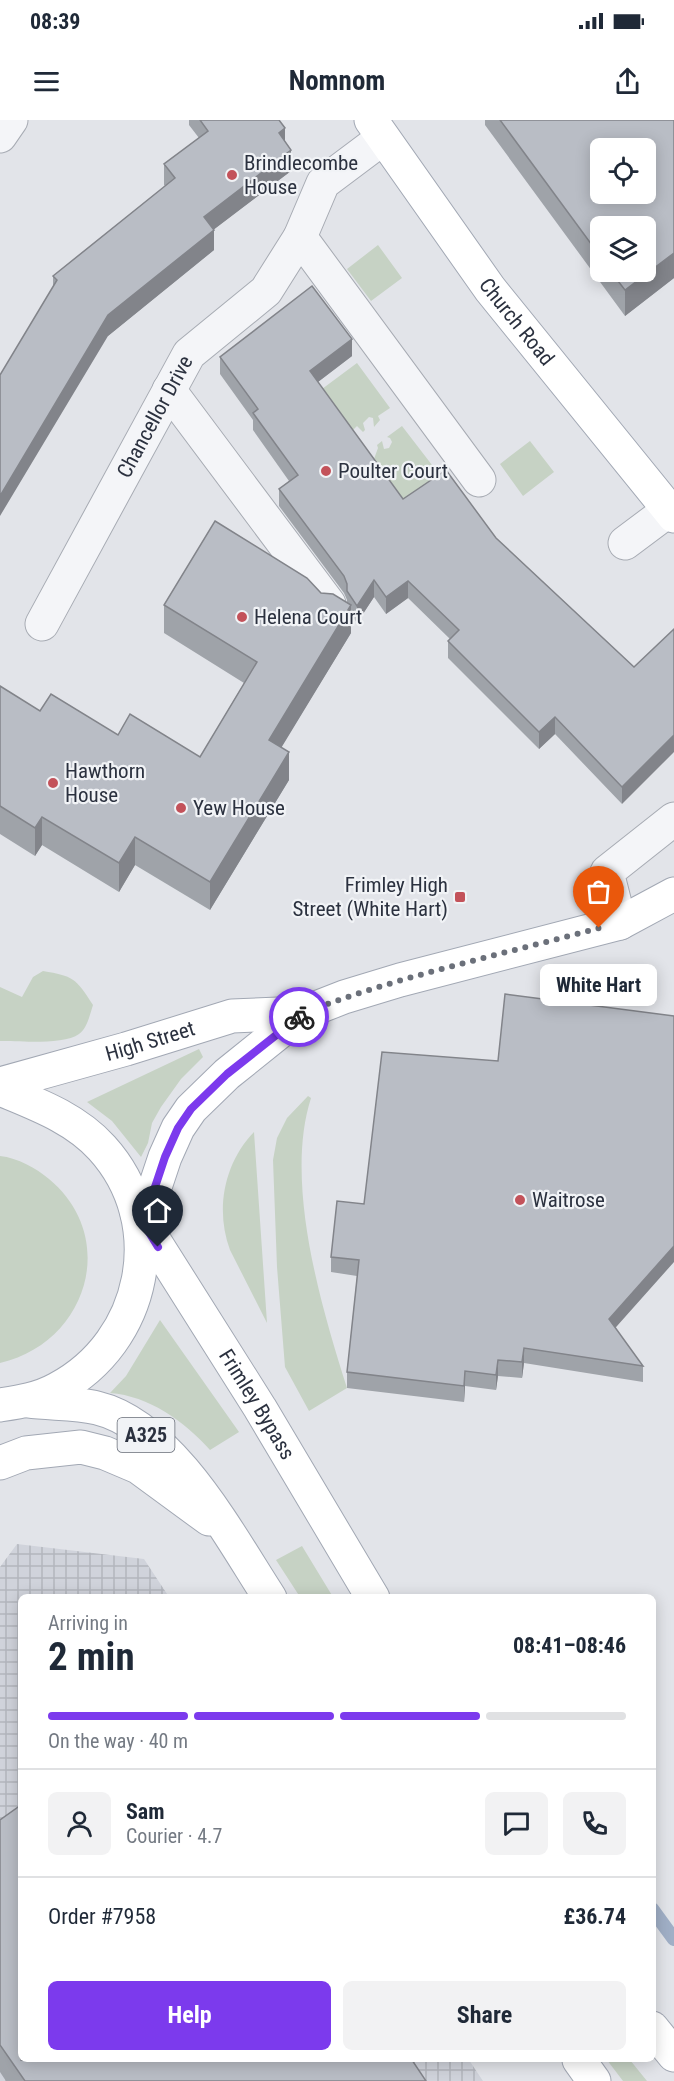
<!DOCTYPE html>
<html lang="en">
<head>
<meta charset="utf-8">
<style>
	body { margin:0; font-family:"Roboto Condensed",sans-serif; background:#f2f2f3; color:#1f2937; height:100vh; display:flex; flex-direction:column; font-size:22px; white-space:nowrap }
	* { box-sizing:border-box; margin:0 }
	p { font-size:20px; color:#747a83 }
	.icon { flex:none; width:33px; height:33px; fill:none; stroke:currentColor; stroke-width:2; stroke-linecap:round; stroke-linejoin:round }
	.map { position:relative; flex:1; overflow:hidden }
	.panel { position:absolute; left:18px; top:1474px; width:638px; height:468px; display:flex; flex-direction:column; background:#fff; border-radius:9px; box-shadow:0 3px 15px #0003 }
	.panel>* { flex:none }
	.controls { position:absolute; left:590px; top:18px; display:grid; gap:12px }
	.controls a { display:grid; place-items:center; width:66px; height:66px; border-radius:9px; background:#fff; box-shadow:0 3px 15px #0003; font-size:30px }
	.pin { position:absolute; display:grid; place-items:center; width:51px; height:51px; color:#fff; margin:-62px -26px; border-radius:50% 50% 50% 0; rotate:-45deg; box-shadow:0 0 6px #0007 }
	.pin .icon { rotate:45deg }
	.courier { position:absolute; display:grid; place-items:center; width:60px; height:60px; margin:-30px; border:4px solid #7c3aed; border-radius:50%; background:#fff; color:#222; box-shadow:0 2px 8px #0007 }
	.bubble { position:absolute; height:42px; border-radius:9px; background:#fff; box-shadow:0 3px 15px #0003; font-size:20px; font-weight:700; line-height:42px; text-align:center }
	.overview em { font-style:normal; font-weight:700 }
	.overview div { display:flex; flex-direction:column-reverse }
	.overview { display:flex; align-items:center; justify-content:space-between; height:102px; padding:0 30px }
	h1 { font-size:39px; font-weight:700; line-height:45px }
	.bar { display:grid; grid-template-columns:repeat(4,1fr); gap:9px 6px; align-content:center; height:72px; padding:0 30px }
	.bar i { height:8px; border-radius:4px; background:#e0e1e3 }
	.bar .active { background:#7c3aed }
	.bar p { grid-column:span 4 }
	.line { display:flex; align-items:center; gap:15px; padding:0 30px; border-top:2px solid #e0e1e3 }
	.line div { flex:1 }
	.round { display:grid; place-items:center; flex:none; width:63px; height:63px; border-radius:9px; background:#f2f2f3 }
	.primary-button { display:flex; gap:12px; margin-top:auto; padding:12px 30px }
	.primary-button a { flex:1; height:69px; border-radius:9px; background:#7c3aed; color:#fff; font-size:24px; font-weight:700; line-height:69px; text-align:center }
	.primary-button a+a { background:#f2f2f3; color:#1f2937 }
	.status { display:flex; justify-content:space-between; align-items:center; height:42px; padding:0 30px; background:#fff; direction:ltr }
	.status svg { height:16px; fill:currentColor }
	header { display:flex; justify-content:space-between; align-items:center; height:78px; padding:0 30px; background:#fff; font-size:27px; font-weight:700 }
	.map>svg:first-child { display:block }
	.industrial { fill:url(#industrial-grid) }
	.green { fill:#c6d2c4 }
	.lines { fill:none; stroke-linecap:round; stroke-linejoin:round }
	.stream { stroke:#a0afc6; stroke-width:14 }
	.minor-casing { stroke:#a7abb3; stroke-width:35 }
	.major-casing { stroke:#a2a8b4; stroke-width:35 }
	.minor { stroke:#f4f5f8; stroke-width:33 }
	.major { stroke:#fff; stroke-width:33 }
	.wall { fill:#9fa3a9; fill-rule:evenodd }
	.shaded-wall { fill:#82848a }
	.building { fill:#b9bdc5; stroke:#82848a; stroke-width:1.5; fill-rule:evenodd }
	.done { stroke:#6b707a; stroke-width:6; stroke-dasharray:0 10.8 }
	.route { stroke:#7c3aed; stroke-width:8 }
	.poi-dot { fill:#c3525a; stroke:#f1f3f6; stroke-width:2 }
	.labels { text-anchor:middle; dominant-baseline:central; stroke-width:4.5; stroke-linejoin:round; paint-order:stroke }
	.shield { fill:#f1f3f6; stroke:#666b76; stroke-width:1.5 }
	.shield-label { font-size:20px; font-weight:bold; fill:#2b313f }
	.poi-label { font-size:21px; fill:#2b313f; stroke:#f1f3f6; text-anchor:start }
	.street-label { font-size:21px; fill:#2b313f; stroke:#f1f3f6 }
</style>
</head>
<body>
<div class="status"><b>08:39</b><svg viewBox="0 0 49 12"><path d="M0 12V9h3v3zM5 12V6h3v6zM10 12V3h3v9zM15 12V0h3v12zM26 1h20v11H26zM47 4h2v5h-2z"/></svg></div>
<header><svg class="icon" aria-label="menu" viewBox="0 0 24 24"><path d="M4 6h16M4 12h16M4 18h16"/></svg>Nomnom<svg class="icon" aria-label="share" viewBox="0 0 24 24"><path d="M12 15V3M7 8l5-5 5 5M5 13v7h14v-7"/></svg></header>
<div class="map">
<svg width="674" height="1961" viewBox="0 0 674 1961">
	<defs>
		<pattern id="industrial-grid" width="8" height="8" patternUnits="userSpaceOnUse" patternTransform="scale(1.5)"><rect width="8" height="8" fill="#d0d3db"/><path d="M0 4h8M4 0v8" fill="none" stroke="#b3b6bd"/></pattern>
	</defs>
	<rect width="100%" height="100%" fill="#e2e4e9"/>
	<path class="industrial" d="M17,1424L144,1439L169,1477L21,1478V1940H469L483,1961H0V1447Z"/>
	<path class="green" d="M378,125L402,158L371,181L347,149Z
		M357,243L390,288L378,296L380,300L374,307L373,298L369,297L363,303L365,310L363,312L357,306L352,311L322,269Z
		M402,306L442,358L407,384L374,339L378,328L377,325L382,321L384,329L389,328L392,322L390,318L387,317Z
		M530,321L554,352L523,376L500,344Z
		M43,851C73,856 76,858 93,885C90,894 87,909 79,914C64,925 19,921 0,921V867L22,877L33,857Z
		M199,929L203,937L181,959L161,987L152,1003L148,1023L141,1037L112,1001L87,982Z
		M308,976L311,978C284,1062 321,1186 347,1268L309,1291L285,1247L277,1147L273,1040L277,1018L287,998Z
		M254,1012L267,1203L230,1130C215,1090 224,1043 254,1012Z
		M0,1036C18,1038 36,1048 49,1059C120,1118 87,1223 0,1243Z
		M160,1200L239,1312L210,1330C184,1301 149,1276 110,1273L126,1256Z
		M302,1426L333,1477H300L276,1440Z
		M607,1940H630L647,1961H623Z"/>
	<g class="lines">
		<path class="stream" d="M652,1789L674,1819"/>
		<defs>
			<g id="minor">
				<path d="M0,16L11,0"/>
				<path d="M300,117L479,360"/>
				<path d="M169,270L329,484"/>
				<path d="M625,423L669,390"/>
				<path id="s1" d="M42,504L189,234L266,171L300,117L323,63L383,18"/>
				<path d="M620,803L607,752L674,699"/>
			</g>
			<g id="major">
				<path id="s2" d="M371,0L490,169L674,396"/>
				<path id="s3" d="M0,964L126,929L232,896L303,893L344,877L400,860L620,803L674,774"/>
				<path d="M0,969C36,984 75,998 102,1028C170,1103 146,1222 57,1269C39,1279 19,1282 0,1285"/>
				<path d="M137,1093L155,1067L165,1037L178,1008L191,989L227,954L303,893"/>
				<path id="s4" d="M140,1098L260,1288L373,1478"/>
				<path d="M28,1281C50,1284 75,1283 97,1288C172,1306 230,1417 270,1478"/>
				<path d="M0,1343L26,1333L81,1327L105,1333L138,1347L209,1399"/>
				<path d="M652,1908L674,1935"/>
				<path d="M579,1940L594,1961"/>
			</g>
		</defs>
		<use href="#minor" class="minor-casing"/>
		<use href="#major" class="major-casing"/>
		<use href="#minor" class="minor"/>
		<use href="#major" class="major"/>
	</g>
	<path class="wall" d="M189,0H279L291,51L214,109V130L108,216L53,166V156L165,66L164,65V44L199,18L189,5Z
		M485,0H674V158L625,196L485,5ZM600,28H645V74H600ZM600,106H645V152H600Z
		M352,236L318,262L403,379L496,418L634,547L622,684L555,614L539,629L448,538V521L450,519L408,478L386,494L374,477L357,503L351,494V513L281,627L289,660L210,790L135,745L119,772L42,725L35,736L0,714V566L40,591L118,615L200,637L244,563L164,513V485L347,483V480L344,473L279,386V369L289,361L253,310V300L220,254V237Z
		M337,1081L615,1208L643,1246V1262L524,1243L522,1258L498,1256L496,1270L465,1266L464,1282L347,1268V1252L357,1156L331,1152V1137Z
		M0,1700L426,1961H6L0,1952Z"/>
	<path class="shaded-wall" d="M285,8V28L279,13Z
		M291,30V51L204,117V97Z
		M214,110V130L108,216L0,396V376L108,195Z
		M674,133V158L625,196V170Z
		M352,219V236L310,268V251Z
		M374,460V477L357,503V486Z
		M408,461V478L386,494V477Z
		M351,485V513L269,648V620Z
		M555,597V614L539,629V612Z
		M674,615V632L622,684V667Z
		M289,632V660L210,790V762Z
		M42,697V725L35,736V708Z
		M135,717V745L119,772V743Z
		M674,1126V1142L609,1215V1199Z
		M524,1228V1243L522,1258V1242Z
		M498,1240V1256L496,1270V1255Z
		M465,1251V1266L464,1282V1266Z"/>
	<path class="building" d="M200,0H279L285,8L279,13L291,30L204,97L214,110L108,195L0,376V255L57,160L53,156L175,58L164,44L208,11Z
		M500,0H674V133L625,170L611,152H645V106H600V136ZM600,28H645V74H600Z
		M312,166L352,219L310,251L403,379L446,350L496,418L634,547L674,509V615L622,667L555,597L539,612L448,521L459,510L408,461L386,477L374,460L357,486L347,471V464L344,456L279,369L298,355L253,293L258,289L220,237Z
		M215,401L307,458L321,473L333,474L351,485L269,620L289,632L210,762L135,717L119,743L42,697L35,708L0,686V566L40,591L51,574L118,615L130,594L200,637L257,542L164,485Z
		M505,874L674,896V1126L609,1199L643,1246L524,1228L522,1242L498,1240L496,1255L465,1251L464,1266L347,1252L359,1140L331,1137L337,1081L364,1084L382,932L498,941Z
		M21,1685V1940H412L426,1961H25L0,1925V1700Z"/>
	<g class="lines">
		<path class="done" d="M299,897L303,893C399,856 500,835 599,808"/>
		<path class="route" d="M158,1127L137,1093L155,1067L165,1037L178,1008L191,989L227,954L299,897"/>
	</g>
	<g class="poi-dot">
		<circle cx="232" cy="55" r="6"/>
		<circle cx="326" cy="351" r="6"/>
		<circle cx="242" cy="497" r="6"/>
		<circle cx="53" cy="663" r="6"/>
		<circle cx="181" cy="688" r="6"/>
		<rect x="454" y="771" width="12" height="12" rx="3"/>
		<circle cx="520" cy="1080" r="6"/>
	</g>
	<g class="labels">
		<rect class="shield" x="117.5" y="1298" width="57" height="34" rx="4.5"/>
		<g class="shield-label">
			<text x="146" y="1315">A325</text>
		</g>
		<g class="poi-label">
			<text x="244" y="43">Brindlecombe<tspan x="244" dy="24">House</tspan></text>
			<text x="338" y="351">Poulter Court</text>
			<text x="254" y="497">Helena Court</text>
			<text x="65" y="651">Hawthorn<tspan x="65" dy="24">House</tspan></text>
			<text x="193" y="688">Yew House</text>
			<text x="448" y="765" text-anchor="end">Frimley High<tspan x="448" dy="24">Street (White Hart)</tspan></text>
			<text x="532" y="1080">Waitrose</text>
		</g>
		<g class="street-label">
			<text stroke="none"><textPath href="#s2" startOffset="249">Church Road</textPath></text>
			<text stroke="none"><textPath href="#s1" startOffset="236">Chancellor Drive</textPath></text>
			<text stroke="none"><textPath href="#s3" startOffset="156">High Street</textPath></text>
			<text stroke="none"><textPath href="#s4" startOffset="220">Frimley Bypass</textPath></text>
		</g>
	</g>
</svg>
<div class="controls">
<a><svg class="icon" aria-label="locate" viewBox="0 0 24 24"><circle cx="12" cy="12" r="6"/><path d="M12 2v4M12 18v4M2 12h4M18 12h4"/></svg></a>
<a><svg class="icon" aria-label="layers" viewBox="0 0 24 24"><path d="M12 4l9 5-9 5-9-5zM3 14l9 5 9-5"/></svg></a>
</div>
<div class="pin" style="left:599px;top:808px;background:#ea580c"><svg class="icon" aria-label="bag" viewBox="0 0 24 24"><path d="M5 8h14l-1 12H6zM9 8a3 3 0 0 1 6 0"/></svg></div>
<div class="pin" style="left:158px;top:1127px;background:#1f2937"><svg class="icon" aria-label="home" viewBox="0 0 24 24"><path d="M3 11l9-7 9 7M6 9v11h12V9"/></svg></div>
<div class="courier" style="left:299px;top:897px"><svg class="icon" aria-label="bike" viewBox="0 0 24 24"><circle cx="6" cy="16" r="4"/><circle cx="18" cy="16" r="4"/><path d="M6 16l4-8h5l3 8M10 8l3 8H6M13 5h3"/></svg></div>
<div class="bubble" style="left:540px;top:844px;width:117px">White Hart</div>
<section class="panel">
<div class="overview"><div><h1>2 min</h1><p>Arriving in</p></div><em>08:41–08:46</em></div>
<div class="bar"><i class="active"></i><i class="active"></i><i class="active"></i><i></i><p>On the way · 40 m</p></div>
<div class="line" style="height:108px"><a class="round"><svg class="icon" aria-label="person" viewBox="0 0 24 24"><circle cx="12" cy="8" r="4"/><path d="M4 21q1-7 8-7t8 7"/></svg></a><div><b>Sam</b><p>Courier · 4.7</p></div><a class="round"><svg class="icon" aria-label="chat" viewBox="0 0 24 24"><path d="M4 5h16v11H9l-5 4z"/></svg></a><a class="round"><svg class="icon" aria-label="phone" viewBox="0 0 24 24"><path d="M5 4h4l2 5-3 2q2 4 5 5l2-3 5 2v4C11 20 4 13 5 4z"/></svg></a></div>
<div class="line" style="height:78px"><div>Order #7958</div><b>£36.74</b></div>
<div class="primary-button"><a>Help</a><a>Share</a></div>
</section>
</div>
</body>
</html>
